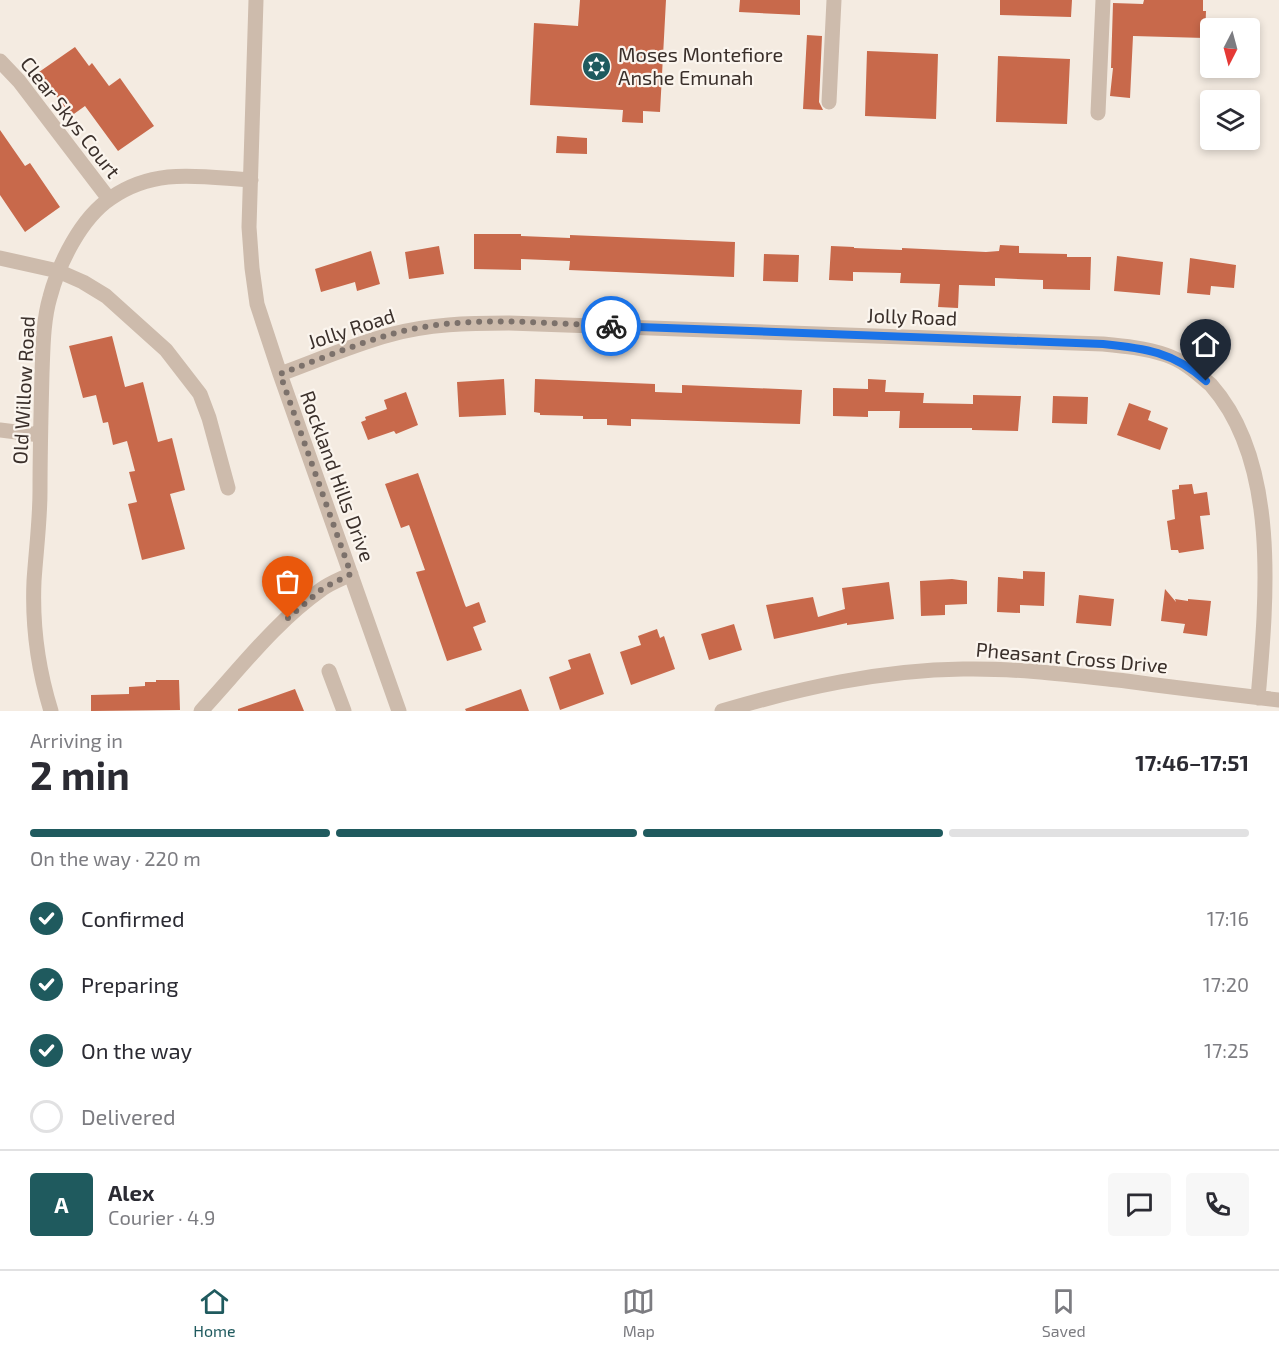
<!DOCTYPE html>
<html lang="en">
<head>
<meta charset="utf-8">
<style>
	body { margin:0; font-family:"Exo 2",sans-serif; background:#f7f7f7; color:#2b2b33; height:100vh; display:flex; flex-direction:column; font-size:22px; white-space:nowrap }
	* { box-sizing:border-box; margin:0 }
	p { font-size:20px; color:#7c7c81 }
	.icon { flex:none; width:33px; height:33px; fill:none; stroke:currentColor; stroke-width:2; stroke-linecap:round; stroke-linejoin:round }
	.map { position:relative; height:711px; overflow:hidden }
	.panel { display:flex; flex-direction:column; background:#fff; flex:1 }
	.panel>* { flex:none }
	.needle { width:39px; rotate:186deg }
	.buttons { position:absolute; left:1200px; top:18px; display:grid; gap:12px }
	.buttons a { display:grid; place-items:center; width:60px; height:60px; border-radius:6px; background:#fff; box-shadow:0 3px 9px #0003; font-size:30px }
	.pin { position:absolute; display:grid; place-items:center; width:51px; height:51px; color:#fff; margin:-62px -26px; border-radius:50% 50% 50% 0; rotate:-45deg; box-shadow:0 0 6px #0007 }
	.pin .icon { rotate:45deg }
	.courier { position:absolute; display:grid; place-items:center; width:60px; height:60px; margin:-30px; border:4px solid #1a73e8; border-radius:50%; background:#fff; color:#222; box-shadow:0 2px 8px #0007 }
	.summary em { font-style:normal; font-weight:700 }
	.summary div { display:flex; flex-direction:column-reverse }
	.summary { display:flex; align-items:center; justify-content:space-between; height:102px; padding:0 30px }
	h1 { font-size:39px; font-weight:700; line-height:45px }
	.bar { display:grid; grid-template-columns:repeat(4,1fr); gap:9px 6px; align-content:center; height:72px; padding:0 30px }
	.bar i { height:8px; border-radius:4px; background:#e1e1e2 }
	.bar .selected { background:#1f5a5e }
	.bar p { grid-column:span 4 }
	.line { display:flex; align-items:center; gap:15px; padding:0 30px; border-top:2px solid #e1e1e2 }
	.line div { flex:1 }
	.round { display:grid; place-items:center; flex:none; width:63px; height:63px; border-radius:6px; background:#f7f7f7 }
	ol { padding:0 30px; list-style:none }
	li { display:flex; align-items:center; gap:18px; height:66px }
	li p { margin-inline-start:auto }
	li .icon { padding:6px; border-radius:50%; background:#1f5a5e; color:#fff; stroke-width:4 }
	li:last-child { color:#7c7c81 }
	li i { width:33px; height:33px; border:3px solid #e1e1e2; border-radius:50% }
	.dock { display:flex; justify-content:space-around; align-items:center; height:84px; border-top:2px solid #e1e1e2; background:#fff; font-size:16px; color:#7c7c81 }
	.dock a { display:grid; justify-items:center; gap:3px }
	.dock .selected { color:#1f5a5e }
	.map>svg:first-child { display:block }
	.building { fill:#c8694b }
	.lines { fill:none; stroke-linecap:round; stroke-linejoin:round }
	.minor { stroke:#cdbbac; stroke-width:15 }
	.done { stroke:#7c716b; stroke-width:6; stroke-dasharray:0 10.8 }
	.route { stroke:#1a73e8; stroke-width:8 }
	.labels { text-anchor:middle; dominant-baseline:central; stroke-width:4.5; stroke-linejoin:round; paint-order:stroke }
	.poi-label { font-size:20px; fill:#3b302b; stroke:#fbf5ee; text-anchor:start }
	.street-label { font-size:20px; fill:#3b302b; stroke:#fbf5ee }
</style>
</head>
<body>
<div class="map">
<svg width="1279" height="711" viewBox="0 0 1279 711">
	<rect width="100%" height="100%" fill="#f4ebe1"/>
	<path class="building" d="M580,0H666L660,112L643,111V123L622,122L623,110L530,105L534,23L578,26Z
		M740,0H800V15L739,12Z
		M1000,0H1072L1071,17L1000,15Z
		M1144,0H1203V11H1206L1205,38L1133,36L1130,98L1110,96L1113,68H1111L1113,3L1143,4Z
		M807,35L822,36L819,102L823,110L803,109Z
		M75,47L89,66L92,63L109,86L120,78L154,126L118,151L85,106L71,116L39,72Z
		M867,51L938,54L936,119L865,116Z
		M998,56L1070,59L1067,124L996,122Z
		M0,130L25,166L30,163L60,207L25,232L0,195Z
		M557,136L587,138V154L556,153Z
		M474,234H521V236L570,238V235L735,242L734,277L569,270L570,261L521,259V270L474,269Z
		M1000,245L1019,246V253L1067,254V257H1091L1090,290L1043,289V280L995,278V286L959,285L958,308L938,307L940,284L900,283L901,273L853,272V281L829,280L831,246L854,247V248L902,250V248L986,252L999,251Z
		M439,246L444,274L409,279L405,252Z
		M371,251L380,284L357,291L355,282L321,292L315,269Z
		M764,254L799,255L798,282L763,281Z
		M1117,256L1163,262L1160,295L1114,291Z
		M1190,258L1236,265L1234,288L1211,286L1210,295L1187,293Z
		M112,336L125,387L143,382L158,442L172,438L185,490L170,494L185,549L142,560L128,504L137,502L129,472L135,471L127,441L113,445L108,422L103,423L96,395L83,398L69,346Z
		M504,379L506,415L459,417L457,382Z
		M535,379L655,384V392L682,393V385L802,390L800,424L631,419V426L607,425V419H583V416L540,415V413L534,412Z
		M868,379L886,380L885,392L924,393L923,403L973,404V395L1021,396L1018,431L972,430V428H899L900,411H868V417L833,416V388L868,389Z
		M406,392L418,425L396,434L394,431L368,440L361,422L366,420L365,417L387,409L384,400Z
		M1053,396L1088,397L1087,424L1052,423Z
		M1129,403L1151,411L1148,420L1168,428L1160,450L1117,435Z
		M418,473L465,605L466,607L479,602L486,622L473,627L482,650L447,661L416,572L425,570L409,525L401,528L385,484Z
		M1192,484L1194,494L1207,492L1210,515L1200,516L1204,549L1179,553L1178,550H1171L1167,521L1175,519L1172,490L1179,489V485Z
		M1023,571L1045,572L1044,606L1020,605V613L997,612L998,577L1023,579Z
		M952,579L967,581V604L945,605V615L921,616L920,581Z
		M889,582L894,619L847,625V623L774,639L766,605L813,597L818,617L845,609L842,588Z
		M1165,589L1176,602L1175,599L1188,601V599L1211,601L1207,636L1183,633L1185,624L1161,621Z
		M1079,595L1114,599L1111,626L1076,623Z
		M734,624L742,650L709,660L701,634Z
		M657,629L660,638L664,636L675,669L631,685L620,652L641,645L638,636Z
		M590,653L604,694L560,710L549,677L571,669L568,660Z
		M156,680H179L180,710L91,711V695L129,694V687L145,686V682H156Z
		M295,689L304,711H238V709Z
		M521,689L529,711H466L465,709Z"/>
	<g class="lines">
		<path class="minor" d="M256,0L249,227L252,268L257,304L280,374L399,711
			M0,61L19,81L109,199
			M829,102L834,0
			M1098,113L1103,0
			M0,258L58,271L83,282L106,296L166,350L200,394L209,418L228,488
			M280,374C316,361 352,345 389,335C428,324 469,323 509,323L1103,344C1124,346 1145,348 1166,355C1184,361 1197,373 1211,385C1279,462 1267,596 1258,698
			M0,430L40,435
			M329,671L344,711
			M51,711C38,669 32,626 34,581C36,551 40,521 40,491C40,451 41,412 42,373C43,348 43,321 50,297C59,263 81,218 111,198C156,167 200,177 251,180
			M201,711C239,670 275,622 322,589C330,583 341,579 351,574
			M722,711C801,688 880,670 963,669C1017,668 1071,675 1126,681C1177,688 1228,694 1279,700"/>
	</g>
	<g class="lines">
		<path class="done" d="M288,618L323,588L351,574L280,374C315,361 351,346 388,335C459,314 538,323 611,326"/>
		<path class="route" d="M611,326L1103,344C1144,348 1174,352 1206,381"/>
	</g>
	<defs>
		<symbol id="synagogue-disc" viewBox="-11 -11 22 22"><circle r="9.5" fill="#1f5a5e" stroke="#fbf5ee"/><path d="M0-6.5L5.6 3.2H-5.6ZM0 6.5L5.6-3.2H-5.6Z" fill="#fff"/></symbol>
	</defs>
	<g fill-rule="evenodd">
		<use href="#synagogue-disc" x="580" y="50" width="33" height="33"/>
	</g>
	<g class="labels">
		<g class="poi-label">
			<text x="618" y="54">Moses Montefiore<tspan x="618" dy="23">Anshe Emunah</tspan></text>
		</g>
		<g class="street-label">
			<text transform="translate(71 117) rotate(52)">Clear Skys Court</text>
			<text transform="translate(912 316) rotate(2)">Jolly Road</text>
			<text transform="translate(351 328) rotate(-18)">Jolly Road</text>
			<text transform="translate(23 390) rotate(-87)">Old Willow Road</text>
			<text transform="translate(338 476) rotate(70)">Rockland Hills Drive</text>
			<text transform="translate(1072 657) rotate(5)">Pheasant Cross Drive</text>
		</g>
	</g>
</svg>
<div class="buttons">
<a><svg class="needle" viewBox="-14 -14 28 28"><path d="M0-13l5 13h-10z" fill="#e53935"/><path d="M0 13l5-13h-10z" fill="#7c7c81"/></svg></a>
<a><svg class="icon" aria-label="layers" viewBox="0 0 24 24"><path d="M12 4l9 5-9 5-9-5zM3 14l9 5 9-5"/></svg></a>
</div>
<div class="pin" style="left:288px;top:618px;background:#ea580c"><svg class="icon" aria-label="bag" viewBox="0 0 24 24"><path d="M5 8h14l-1 12H6zM9 8a3 3 0 0 1 6 0"/></svg></div>
<div class="pin" style="left:1206px;top:381px;background:#1f2937"><svg class="icon" aria-label="home" viewBox="0 0 24 24"><path d="M3 11l9-7 9 7M6 9v11h12V9"/></svg></div>
<div class="courier" style="left:611px;top:326px"><svg class="icon" aria-label="bike" viewBox="0 0 24 24"><circle cx="6" cy="16" r="4"/><circle cx="18" cy="16" r="4"/><path d="M6 16l4-8h5l3 8M10 8l3 8H6M13 5h3"/></svg></div>
</div>
<section class="panel">
<div class="summary"><div><h1>2 min</h1><p>Arriving in</p></div><em>17:46–17:51</em></div>
<div class="bar"><i class="selected"></i><i class="selected"></i><i class="selected"></i><i></i><p>On the way · 220 m</p></div>
<ol>
<li><svg class="icon" aria-label="check" viewBox="0 0 24 24"><path d="M5 12l5 5 9-10"/></svg>Confirmed<p>17:16</p></li>
<li><svg class="icon" aria-label="check" viewBox="0 0 24 24"><path d="M5 12l5 5 9-10"/></svg>Preparing<p>17:20</p></li>
<li><svg class="icon" aria-label="check" viewBox="0 0 24 24"><path d="M5 12l5 5 9-10"/></svg>On the way<p>17:25</p></li>
<li><i></i>Delivered</li>
</ol>
<div class="line" style="height:108px"><b class="round" style="background:#1f5a5e;color:#fff">A</b><div><b>Alex</b><p>Courier · 4.9</p></div><a class="round"><svg class="icon" aria-label="chat" viewBox="0 0 24 24"><path d="M4 5h16v11H9l-5 4z"/></svg></a><a class="round"><svg class="icon" aria-label="phone" viewBox="0 0 24 24"><path d="M5 4h4l2 5-3 2q2 4 5 5l2-3 5 2v4C11 20 4 13 5 4z"/></svg></a></div>
</section>
<nav class="dock">
<a class="selected"><svg class="icon" aria-label="home" viewBox="0 0 24 24"><path d="M3 11l9-7 9 7M6 9v11h12V9"/></svg>Home</a>
<a><svg class="icon" aria-label="map" viewBox="0 0 24 24"><path d="M3 6l6-2 6 2 6-2v14l-6 2-6-2-6 2zM9 4v14M15 6v14"/></svg>Map</a>
<a><svg class="icon" aria-label="saved" viewBox="0 0 24 24"><path d="M7 4h10v16l-5-4-5 4z"/></svg>Saved</a>
</nav>
</body>
</html>
